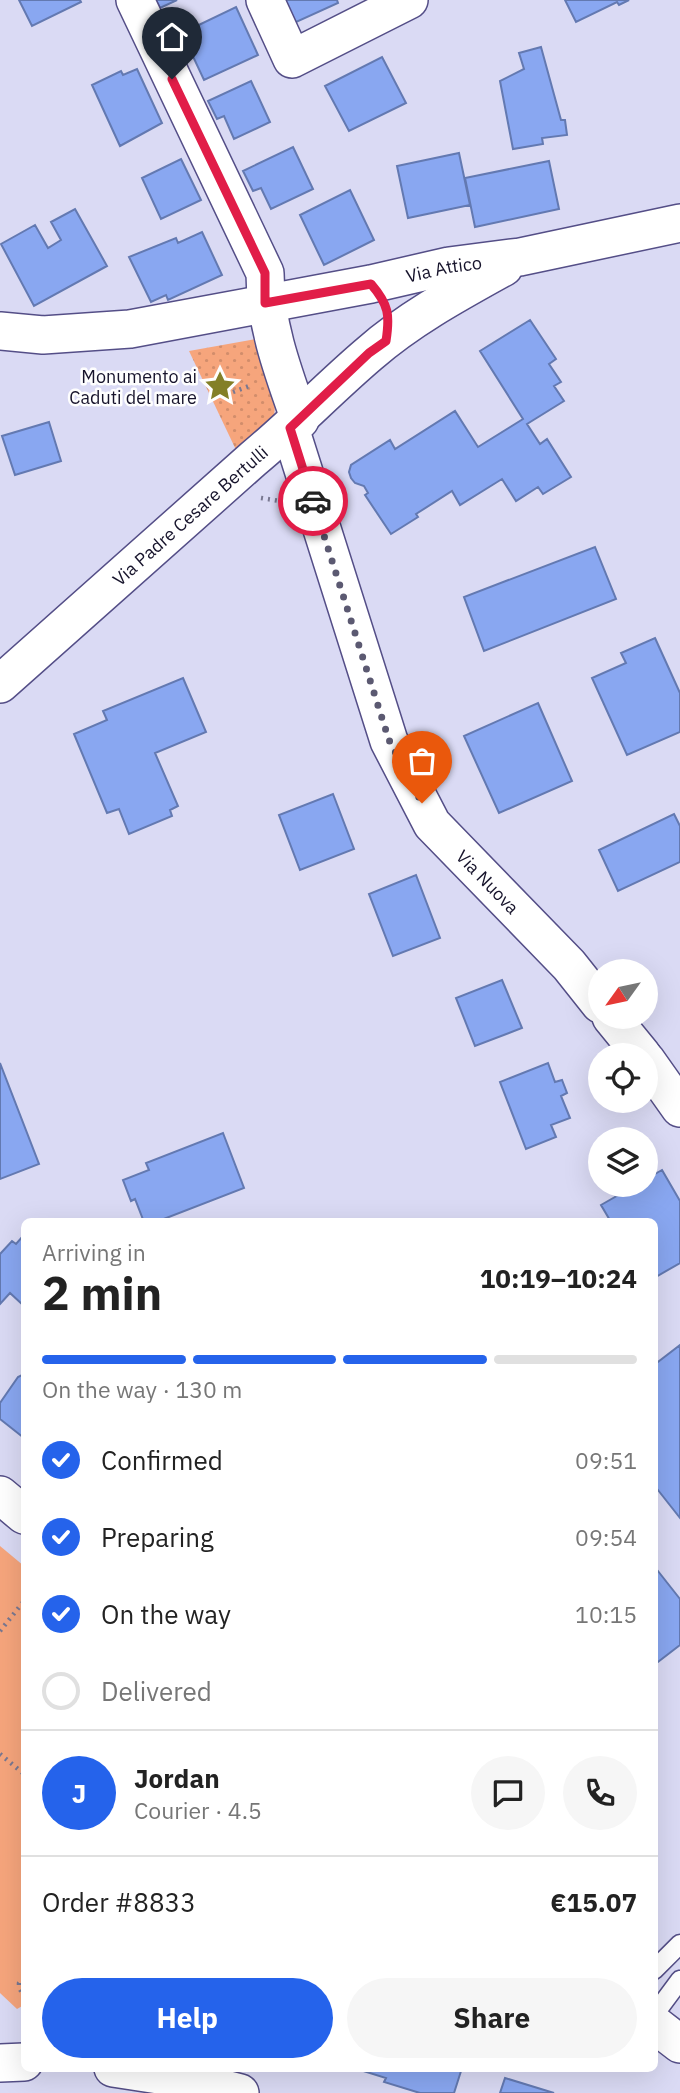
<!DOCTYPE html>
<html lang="en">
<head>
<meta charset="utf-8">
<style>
	body { margin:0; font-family:"IBM Plex Sans",sans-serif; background:#f6f6f6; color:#222; height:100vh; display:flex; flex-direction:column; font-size:26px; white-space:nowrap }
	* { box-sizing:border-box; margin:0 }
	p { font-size:23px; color:#767676 }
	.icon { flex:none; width:38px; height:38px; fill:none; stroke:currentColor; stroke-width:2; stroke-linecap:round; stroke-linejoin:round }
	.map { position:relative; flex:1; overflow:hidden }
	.drawer { position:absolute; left:21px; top:1218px; width:637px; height:854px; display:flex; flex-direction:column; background:#fff; border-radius:10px; box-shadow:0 7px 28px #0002 }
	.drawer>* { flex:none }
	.needle { width:46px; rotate:237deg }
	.fabs { position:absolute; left:588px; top:959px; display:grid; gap:14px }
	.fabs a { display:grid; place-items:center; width:70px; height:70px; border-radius:50%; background:#fff; box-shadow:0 7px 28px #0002; font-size:35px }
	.pin { position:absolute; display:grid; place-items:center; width:60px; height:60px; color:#fff; margin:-72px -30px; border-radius:50% 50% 50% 0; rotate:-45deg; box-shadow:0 0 7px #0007 }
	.pin .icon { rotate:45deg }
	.courier { position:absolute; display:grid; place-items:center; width:70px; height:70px; margin:-35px; border:5px solid #e11d48; border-radius:50%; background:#fff; color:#222; box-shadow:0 2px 9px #0007 }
	.headline em { font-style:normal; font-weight:800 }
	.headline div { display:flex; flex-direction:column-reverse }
	.headline { display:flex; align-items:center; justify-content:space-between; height:119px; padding:0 21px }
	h1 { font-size:46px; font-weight:800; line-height:52px }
	.bar { display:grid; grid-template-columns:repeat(4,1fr); gap:10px 7px; align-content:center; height:84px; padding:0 21px }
	.bar i { height:9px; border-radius:5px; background:#e0e0e0 }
	.bar .current { background:#2563eb }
	.bar p { grid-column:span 4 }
	.line { display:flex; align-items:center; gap:18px; padding:0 21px; border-top:2px solid #e0e0e0 }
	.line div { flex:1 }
	.round { display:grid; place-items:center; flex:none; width:74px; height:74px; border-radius:37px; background:#f6f6f6 }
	ol { padding:0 21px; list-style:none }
	li { display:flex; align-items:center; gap:21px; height:77px }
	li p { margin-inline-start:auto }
	li .icon { padding:7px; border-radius:50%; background:#2563eb; color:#fff; stroke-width:4 }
	li:last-child { color:#767676 }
	li i { width:38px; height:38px; border:4px solid #e0e0e0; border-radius:50% }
	.button { display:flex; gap:14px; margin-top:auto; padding:14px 21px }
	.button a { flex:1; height:80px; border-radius:42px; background:#2563eb; color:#fff; font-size:28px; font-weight:800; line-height:80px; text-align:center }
	.button a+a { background:#f6f6f6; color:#222 }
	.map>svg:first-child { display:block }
	.grass { fill:url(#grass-dots) }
	.park { fill:#f6a57c }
	.building { fill:#89a7f1; stroke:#6379b1; stroke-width:2 }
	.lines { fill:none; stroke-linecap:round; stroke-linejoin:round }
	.lane-casing { stroke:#544e87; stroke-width:21 }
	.street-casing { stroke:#544e87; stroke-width:40 }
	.path { stroke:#797891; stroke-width:4.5; stroke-dasharray:2 5; stroke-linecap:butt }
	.lane { stroke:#fff; stroke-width:18 }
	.street { stroke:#fff; stroke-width:37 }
	.done { stroke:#5b5971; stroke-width:7; stroke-dasharray:0 12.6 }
	.route { stroke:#e11d48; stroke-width:9 }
	.labels { text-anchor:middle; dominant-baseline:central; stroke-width:5; stroke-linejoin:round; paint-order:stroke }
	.street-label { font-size:18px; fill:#16132b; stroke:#fefefe }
	.poi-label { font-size:18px; fill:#16132b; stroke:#fefefe; text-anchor:end }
</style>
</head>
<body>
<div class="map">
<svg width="680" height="2093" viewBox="0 0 680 2093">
	<defs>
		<pattern id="grass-dots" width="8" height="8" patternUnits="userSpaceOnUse" patternTransform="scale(1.75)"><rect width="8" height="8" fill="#f6a57c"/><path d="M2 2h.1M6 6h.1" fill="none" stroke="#d28d6b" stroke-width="1.8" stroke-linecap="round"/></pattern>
	</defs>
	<rect width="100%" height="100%" fill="#dadaf4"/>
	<path class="grass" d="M261,338L276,393L274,418L237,452L189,351Z"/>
	<path class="park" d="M0,1546L24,1566V2005L17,2009L0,1993Z"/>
	<path class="building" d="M19,0H80L81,2L32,26Z
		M156,0H177L160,8Z
		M284,0H337L338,3L294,23Z
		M565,0H629L619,5L617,2L576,22Z
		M236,7L258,55L204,80L182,33Z
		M541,47L561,120H565L567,135L542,138L543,144L513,149L500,81L524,69L519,53Z
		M382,57L406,103L349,131L325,86Z
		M137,69L162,123L120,146L92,85L121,71L123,75Z
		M251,81L270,122L234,139L224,116L217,119L208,101Z
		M293,147L313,189L271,209L261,188L253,191L243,171Z
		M459,153L470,205L408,218L397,166Z
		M181,159L201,200L161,219L142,178Z
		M549,161L559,209L475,227L465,178Z
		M350,190L374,240L324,265L300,215Z
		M75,209L107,266L34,306L1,244L35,225L48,248L61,240L51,222Z
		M202,232L222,275L168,300L166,295L151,302L129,257L176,238L178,243Z
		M530,320L556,359L549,364L561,382L554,386L564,401L527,424L540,444L547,439L571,477L543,494L538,487L516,501L502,479L460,505L452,491L416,514L418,517L391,534L365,495L368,493L364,486L355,483L351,478L349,472L351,465L390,440L395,449L455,411L478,447L523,419L480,351Z
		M49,422L61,461L15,475L2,436Z
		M595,547L616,599L484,651L464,597Z
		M655,638L680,693V732L627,755L592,678L626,663L621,653Z
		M183,678L206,732L155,753L178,806L170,810L172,816L129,834L119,809L107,813L74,734L107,720L103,711Z
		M538,703L572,781L499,813L464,736Z
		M333,794L354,849L300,870L279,815Z
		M674,814L680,826V862L618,891L599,850Z
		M416,875L440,938L393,956L369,894Z
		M502,980L522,1028L475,1046L456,998Z
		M0,1063L39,1164L0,1179Z
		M548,1063L555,1082L562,1080L567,1093L561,1096L570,1118L551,1125L556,1137L526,1149L500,1082Z
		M223,1133L244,1188L156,1222H144L135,1199L131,1201L123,1180L149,1170L146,1163Z
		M662,1170L680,1201V1263L654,1278V1222H611L601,1205L636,1185H646V1179Z
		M24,1235V1306L10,1293L0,1304V1254L12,1241L16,1244Z
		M680,1345V1518L654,1485V1365Z
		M24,1374V1438L0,1419V1403L18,1377Z
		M654,1566L680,1599V1645L654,1665Z
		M462,2068L454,2093H420L384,2082L386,2078L357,2069Z
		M505,2078L554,2093H500Z"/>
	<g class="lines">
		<defs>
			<path id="lane" d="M654,1970L680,1944
				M654,2015L680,1980"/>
			<g id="street">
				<path d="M135,0L265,273C265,324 283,372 300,420"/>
				<path d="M265,0L292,59L409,0"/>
				<path id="s1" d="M0,331L43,335L130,329L371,284L449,266L520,257L680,223"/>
				<path id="s2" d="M290,428L389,741L432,824L569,965L600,1004"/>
				<path id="s3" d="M0,684L253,459C293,426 329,388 369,354C409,319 457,293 504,267"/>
				<path d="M611,1017L642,1055"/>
				<path d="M646,1060L680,1108"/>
				<path d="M0,1495L24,1515"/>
				<path d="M654,2024L680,2044"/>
				<path d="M0,2063L24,2062"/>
				<path d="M113,2068L185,2079L240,2093"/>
			</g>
		</defs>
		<use href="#lane" class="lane-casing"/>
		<use href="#street" class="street-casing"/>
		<path class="path" d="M233,392L252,385
			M261,498L280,501
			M0,1631L24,1601
			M0,1754L24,1774
			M24,1978L19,1983V1987L24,1997"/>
		<use href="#lane" class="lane"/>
		<use href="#street" class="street"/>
	</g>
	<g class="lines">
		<path class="done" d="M313,501L389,740L422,803"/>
		<path class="route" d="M172,79L265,273V303L371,284C389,305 390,315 386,341L369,353L290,428L313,501"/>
	</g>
	<defs>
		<symbol id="sight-bare" viewBox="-9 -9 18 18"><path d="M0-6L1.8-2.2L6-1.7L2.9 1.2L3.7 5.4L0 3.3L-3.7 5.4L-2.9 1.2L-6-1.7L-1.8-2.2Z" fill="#837f27" stroke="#fefefe" stroke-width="2.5" paint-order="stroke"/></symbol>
	</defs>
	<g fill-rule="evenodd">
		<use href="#sight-bare" x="198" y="364" width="44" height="44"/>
	</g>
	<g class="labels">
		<g class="street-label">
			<text stroke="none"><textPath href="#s1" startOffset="450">Via Attico</textPath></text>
			<text stroke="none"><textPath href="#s3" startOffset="254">Via Padre Cesare Bertulli</textPath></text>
			<text stroke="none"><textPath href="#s2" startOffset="502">Via Nuova</textPath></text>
		</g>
		<g class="poi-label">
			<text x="197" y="376">Monumento ai<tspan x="197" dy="21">Caduti del mare</tspan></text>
		</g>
	</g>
</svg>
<div class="fabs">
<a><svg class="needle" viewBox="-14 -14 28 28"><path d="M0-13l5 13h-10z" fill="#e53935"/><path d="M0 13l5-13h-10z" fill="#767676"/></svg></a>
<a><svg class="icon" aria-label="locate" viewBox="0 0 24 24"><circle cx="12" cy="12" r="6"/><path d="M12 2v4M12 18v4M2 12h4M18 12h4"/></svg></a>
<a><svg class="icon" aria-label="layers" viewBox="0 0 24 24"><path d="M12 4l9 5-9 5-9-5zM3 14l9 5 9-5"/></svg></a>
</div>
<div class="pin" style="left:422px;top:803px;background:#ea580c"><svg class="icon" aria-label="bag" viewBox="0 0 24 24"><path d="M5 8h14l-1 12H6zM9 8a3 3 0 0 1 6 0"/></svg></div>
<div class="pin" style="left:172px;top:79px;background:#1f2937"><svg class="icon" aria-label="home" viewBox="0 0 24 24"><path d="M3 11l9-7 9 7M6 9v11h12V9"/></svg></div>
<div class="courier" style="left:313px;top:501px"><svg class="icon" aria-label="car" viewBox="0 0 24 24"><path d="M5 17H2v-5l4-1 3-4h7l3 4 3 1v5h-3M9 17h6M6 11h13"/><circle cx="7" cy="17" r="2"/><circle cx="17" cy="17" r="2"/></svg></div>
<section class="drawer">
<div class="headline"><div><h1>2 min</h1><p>Arriving in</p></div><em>10:19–10:24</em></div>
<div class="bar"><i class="current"></i><i class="current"></i><i class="current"></i><i></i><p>On the way · 130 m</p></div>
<ol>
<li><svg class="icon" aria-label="check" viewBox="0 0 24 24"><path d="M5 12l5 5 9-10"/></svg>Confirmed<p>09:51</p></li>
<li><svg class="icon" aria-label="check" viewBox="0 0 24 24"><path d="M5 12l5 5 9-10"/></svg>Preparing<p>09:54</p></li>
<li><svg class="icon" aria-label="check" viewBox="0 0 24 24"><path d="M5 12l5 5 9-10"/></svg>On the way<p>10:15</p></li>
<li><i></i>Delivered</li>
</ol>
<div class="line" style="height:126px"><b class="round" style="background:#2563eb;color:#fff">J</b><div><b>Jordan</b><p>Courier · 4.5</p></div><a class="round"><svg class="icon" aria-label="chat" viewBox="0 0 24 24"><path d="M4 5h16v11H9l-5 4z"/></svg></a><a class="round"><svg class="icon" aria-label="phone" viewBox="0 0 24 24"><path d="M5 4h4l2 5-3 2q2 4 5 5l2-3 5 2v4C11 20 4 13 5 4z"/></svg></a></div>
<div class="line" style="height:91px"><div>Order #8833</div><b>€15.07</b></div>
<div class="button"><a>Help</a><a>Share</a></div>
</section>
</div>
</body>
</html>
